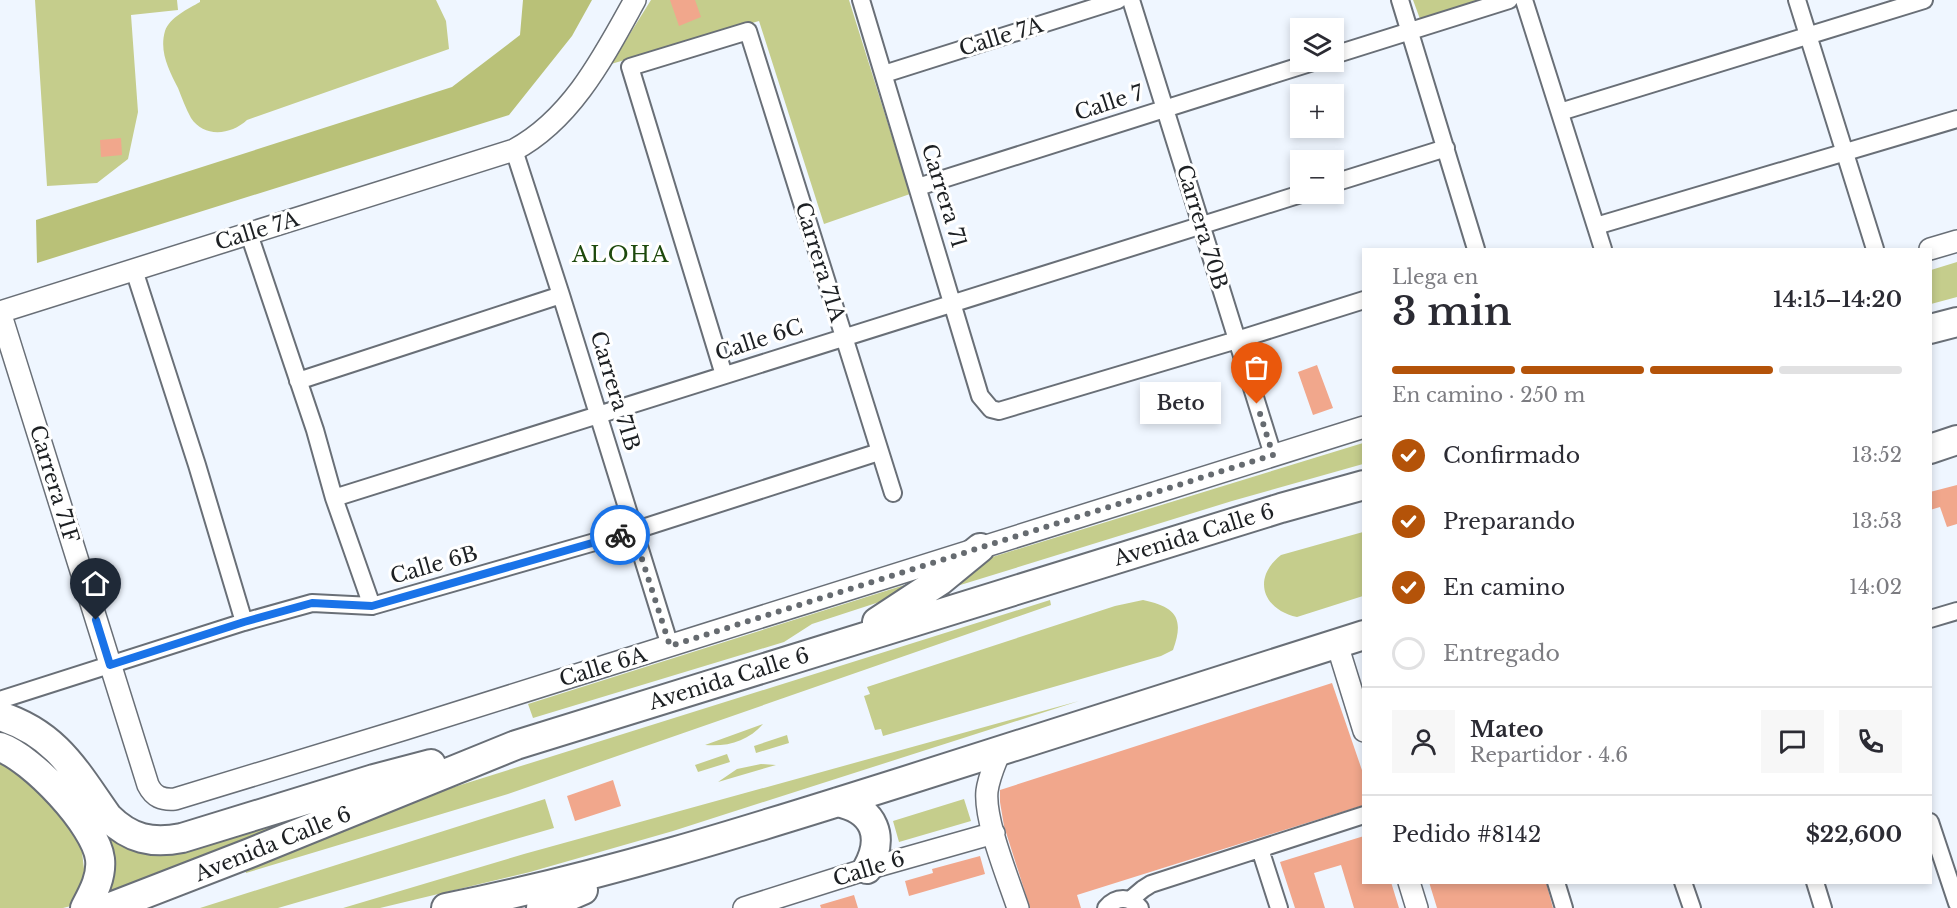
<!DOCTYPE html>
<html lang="es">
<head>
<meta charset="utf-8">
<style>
	body { margin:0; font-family:"Libre Baskerville",serif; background:#f7f7f7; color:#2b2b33; height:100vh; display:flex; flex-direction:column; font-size:22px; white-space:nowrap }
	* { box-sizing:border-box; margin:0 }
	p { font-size:20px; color:#7c7c81 }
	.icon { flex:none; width:33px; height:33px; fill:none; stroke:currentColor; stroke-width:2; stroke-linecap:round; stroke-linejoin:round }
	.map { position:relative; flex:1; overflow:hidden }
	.drawer { position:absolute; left:1362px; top:248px; width:570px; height:636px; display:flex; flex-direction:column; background:#fff; border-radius:0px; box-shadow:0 3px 9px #0003 }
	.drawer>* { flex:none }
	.tools { position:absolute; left:1290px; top:18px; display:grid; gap:12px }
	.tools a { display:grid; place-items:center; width:54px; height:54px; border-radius:0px; background:#fff; box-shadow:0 3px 9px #0003; font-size:30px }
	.pin { position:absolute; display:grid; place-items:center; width:51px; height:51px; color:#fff; margin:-62px -26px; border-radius:50% 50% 50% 0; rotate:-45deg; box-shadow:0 0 6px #0007 }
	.pin .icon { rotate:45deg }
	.courier { position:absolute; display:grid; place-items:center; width:60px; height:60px; margin:-30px; border:4px solid #1a73e8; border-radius:50%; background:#fff; color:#222; box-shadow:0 2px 8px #0007 }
	.bubble { position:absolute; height:42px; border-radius:0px; background:#fff; box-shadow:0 3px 9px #0003; font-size:20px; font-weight:600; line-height:42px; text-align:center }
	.summary em { font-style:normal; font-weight:600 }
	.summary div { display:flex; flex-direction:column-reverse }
	.summary { display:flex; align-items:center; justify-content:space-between; height:102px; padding:0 30px }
	h1 { font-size:39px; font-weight:600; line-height:45px }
	.bar { display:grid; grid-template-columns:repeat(4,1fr); gap:9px 6px; align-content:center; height:72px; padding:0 30px }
	.bar i { height:8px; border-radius:4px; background:#e1e1e2 }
	.bar .on { background:#b45309 }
	.bar p { grid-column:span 4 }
	.line { display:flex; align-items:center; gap:15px; padding:0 30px; border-top:2px solid #e1e1e2 }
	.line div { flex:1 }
	.round { display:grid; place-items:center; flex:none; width:63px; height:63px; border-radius:0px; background:#f7f7f7 }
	ol { padding:0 30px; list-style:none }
	li { display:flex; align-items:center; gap:18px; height:66px }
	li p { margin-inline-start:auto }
	li .icon { padding:6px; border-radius:50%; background:#b45309; color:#fff; stroke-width:4 }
	li:last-child { color:#7c7c81 }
	li i { width:33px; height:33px; border:3px solid #e1e1e2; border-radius:50% }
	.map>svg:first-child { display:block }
	.green { fill:#c5cd8c }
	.forest { fill:#b9c178 }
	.building { fill:#f1a78c }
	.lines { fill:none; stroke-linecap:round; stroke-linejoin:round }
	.minor-casing { stroke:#696f77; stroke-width:20 }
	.tertiary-casing { stroke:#696f77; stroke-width:24 }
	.trunk-casing { stroke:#696f77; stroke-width:32 }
	.minor { stroke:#fff; stroke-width:16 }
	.tertiary { stroke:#fff; stroke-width:21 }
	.trunk { stroke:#fff; stroke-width:28 }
	.done { stroke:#666b70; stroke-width:6; stroke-dasharray:0 10.8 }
	.route { stroke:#1a73e8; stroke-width:8 }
	.labels { text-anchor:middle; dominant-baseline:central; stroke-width:6; stroke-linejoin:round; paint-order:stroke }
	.street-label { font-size:21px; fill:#1d2023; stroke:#fff }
	.neighbourhood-label { font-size:22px; letter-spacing:1.5px; fill:#1d490d; stroke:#fff }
</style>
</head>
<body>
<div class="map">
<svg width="1957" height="908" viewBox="0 0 1957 908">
	<rect width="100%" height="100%" fill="#eff6ff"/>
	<path class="green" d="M35,0H177L178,10L131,15L138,112L128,159L97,183L47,186Z
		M200,0H436L446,21L449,49L247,120C231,135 204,138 191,118C186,109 182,98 178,88C169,70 159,52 165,31C170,17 188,9 200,2Z
		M651,0H849L910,194L824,224L759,21L611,64Z
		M1413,0H1482L1420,19Z
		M1957,262V297L1931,304V270Z
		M1363,443V464L1232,501L944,590L976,562Z
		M1363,532V596L1297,617C1262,609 1252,578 1281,555Z
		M933,576L913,591L812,624L784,642L533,718L528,704Z
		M1050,600L1051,605L508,794L246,873L244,867L451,788Z
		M1143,600C1175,607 1185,617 1173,650L1161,656L883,736L881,729L875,730L864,696L870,694L867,687L1115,606Z
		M1079,701L673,831L530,872L380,908H343L524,854Z
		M763,724C748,741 728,747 705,745Z
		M0,725L38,744L135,846L361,793L98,902L108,859L0,739Z
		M787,735L789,743L756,753L754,746Z
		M727,754L730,762L698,772L695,765Z
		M0,761L24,777L63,817L81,843L85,878L80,892L71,906L63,908H0Z
		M761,764L776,765L718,782L737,769Z
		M545,799L554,828L278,908H200Z
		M964,799L971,821L899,842L893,821Z"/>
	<path class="forest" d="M523,0H592L572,36L509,115L37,263L36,220L452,87L520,35Z"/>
	<path class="building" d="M670,0H695L701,17L679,26Z
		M121,138L122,155L101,157L100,140Z
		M1317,365L1333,408L1313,415L1298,372Z
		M1957,485V524L1947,527L1940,507L1930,510V492Z
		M1332,683L1364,776V805L1077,895L1081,908H1030L1004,826L1000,802V790Z
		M613,780L621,806L575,821L567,796Z
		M1364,836V882H1391L1399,908H1354L1341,865L1314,873L1325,908H1295L1280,862Z
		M980,856L985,874L909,896L905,881L933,873L932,869Z
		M1429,882H1546L1553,908H1437Z
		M854,895L858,908H821L820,905Z"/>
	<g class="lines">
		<defs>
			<path id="minor" d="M861,0L980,396L991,409L999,411L1237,340L1364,300
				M1131,0L1273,455
				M1400,0L1476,249
				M1524,0L1603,249
				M1797,0L1875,249
				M1334,55L1509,0
				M884,74L1118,0
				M1560,112L1924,0
				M514,150L561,295L670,646
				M1334,183L1446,148
				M918,187L1313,62
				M1596,226L1957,119
				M249,234L315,430L334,498L372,606
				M134,270L197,465L244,622
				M724,375L630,67L748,31L893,493
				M298,381L561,295
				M334,498L1301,194
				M1930,619L1957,611
				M0,700L244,622L312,603L372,606L633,531L879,452
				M1930,822L1957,903
				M1260,849L1279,908
				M1556,882L1564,908
				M1683,882L1692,908
				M1815,882L1823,908
				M1130,900L1143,889L1151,884L1364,815
				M1106,908C1116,896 1130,896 1140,908"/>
			<path id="tertiary" d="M635,0C604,56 572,119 514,150L0,312L148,785C154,797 162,800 175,799L405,729L1364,427
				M1930,249L1957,241
				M1337,644L1364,731
				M1000,751C995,764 989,776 987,791C984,820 1008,878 1018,908
				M1409,882L1417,908
				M744,908L867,869L994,833"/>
			<path id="trunk" d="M1930,329L1957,322
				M1930,449L1957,440
				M877,622L941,580L980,548
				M0,716C57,734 76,772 108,817C130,839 152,844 182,838L374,779L431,764
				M0,747C32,758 96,825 100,859C102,877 93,893 85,908
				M838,802C875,810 885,837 867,869
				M108,908L250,853L516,745L1281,508L1364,485
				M446,908C601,877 753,829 905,781C1058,733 1211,684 1364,635
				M541,908L583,890"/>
		</defs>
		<use href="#minor" class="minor-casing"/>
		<use href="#tertiary" class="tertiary-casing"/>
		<use href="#trunk" class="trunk-casing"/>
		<use href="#minor" class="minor"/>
		<use href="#tertiary" class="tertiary"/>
		<use href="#trunk" class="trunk"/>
	</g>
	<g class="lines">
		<path class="done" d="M620,535L633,531L670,646L1273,455L1257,404"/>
		<path class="route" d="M96,620L110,665L244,622L312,603L372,606L620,535"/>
	</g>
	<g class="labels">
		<g class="street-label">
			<text transform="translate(1001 37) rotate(-17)">Calle 7A</text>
			<text transform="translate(1109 103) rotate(-18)">Calle 7</text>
			<text transform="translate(944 196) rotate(73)">Carrera 71</text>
			<text transform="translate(1202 227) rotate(73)">Carrera 70B</text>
			<text transform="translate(257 231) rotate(-17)">Calle 7A</text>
			<text transform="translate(820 262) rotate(73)">Carrera 71A</text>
			<text transform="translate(759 340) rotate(-18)">Calle 6C</text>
			<text transform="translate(615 391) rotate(73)">Carrera 71B</text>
			<text transform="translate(54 484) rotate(73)">Carrera 71F</text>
			<text transform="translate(1194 535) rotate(-17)">Avenida Calle 6</text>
			<text transform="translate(434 565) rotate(-16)">Calle 6B</text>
			<text transform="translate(603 667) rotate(-17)">Calle 6A</text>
			<text transform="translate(729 679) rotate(-17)">Avenida Calle 6</text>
			<text transform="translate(273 844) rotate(-22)">Avenida Calle 6</text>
			<text transform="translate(869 869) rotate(-17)">Calle 6</text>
		</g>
		<g class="neighbourhood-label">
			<text x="621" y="254">ALOHA</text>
		</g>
	</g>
</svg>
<div class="tools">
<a><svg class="icon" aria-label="layers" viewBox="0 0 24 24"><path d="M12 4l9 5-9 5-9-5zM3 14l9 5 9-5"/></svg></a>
<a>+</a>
<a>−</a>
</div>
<div class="pin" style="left:1257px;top:404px;background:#ea580c"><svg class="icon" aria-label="bag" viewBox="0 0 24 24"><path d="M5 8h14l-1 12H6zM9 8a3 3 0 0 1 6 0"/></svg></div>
<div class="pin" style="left:96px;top:620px;background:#1f2937"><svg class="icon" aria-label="home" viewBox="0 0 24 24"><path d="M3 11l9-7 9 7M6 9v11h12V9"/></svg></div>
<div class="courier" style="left:620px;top:535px"><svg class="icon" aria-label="bike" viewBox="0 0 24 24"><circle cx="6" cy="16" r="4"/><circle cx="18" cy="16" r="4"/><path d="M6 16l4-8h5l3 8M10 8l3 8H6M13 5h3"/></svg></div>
<div class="bubble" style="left:1140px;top:382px;width:81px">Beto</div>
<section class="drawer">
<div class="summary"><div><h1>3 min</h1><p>Llega en</p></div><em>14:15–14:20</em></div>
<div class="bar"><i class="on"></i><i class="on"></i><i class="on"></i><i></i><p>En camino · 250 m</p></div>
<ol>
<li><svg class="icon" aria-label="check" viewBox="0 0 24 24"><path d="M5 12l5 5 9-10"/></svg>Confirmado<p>13:52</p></li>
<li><svg class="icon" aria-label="check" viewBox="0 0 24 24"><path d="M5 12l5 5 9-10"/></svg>Preparando<p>13:53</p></li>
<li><svg class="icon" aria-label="check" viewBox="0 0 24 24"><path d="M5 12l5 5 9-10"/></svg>En camino<p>14:02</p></li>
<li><i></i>Entregado</li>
</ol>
<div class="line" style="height:108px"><a class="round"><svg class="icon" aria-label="person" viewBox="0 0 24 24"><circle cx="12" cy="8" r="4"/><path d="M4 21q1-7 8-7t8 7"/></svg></a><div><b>Mateo</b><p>Repartidor · 4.6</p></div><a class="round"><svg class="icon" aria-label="chat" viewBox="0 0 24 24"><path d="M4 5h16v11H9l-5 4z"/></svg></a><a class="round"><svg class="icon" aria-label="phone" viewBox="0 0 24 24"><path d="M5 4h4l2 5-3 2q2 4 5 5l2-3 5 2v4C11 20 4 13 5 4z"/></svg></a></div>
<div class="line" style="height:78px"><div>Pedido #8142</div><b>$22,600</b></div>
</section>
</div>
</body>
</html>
